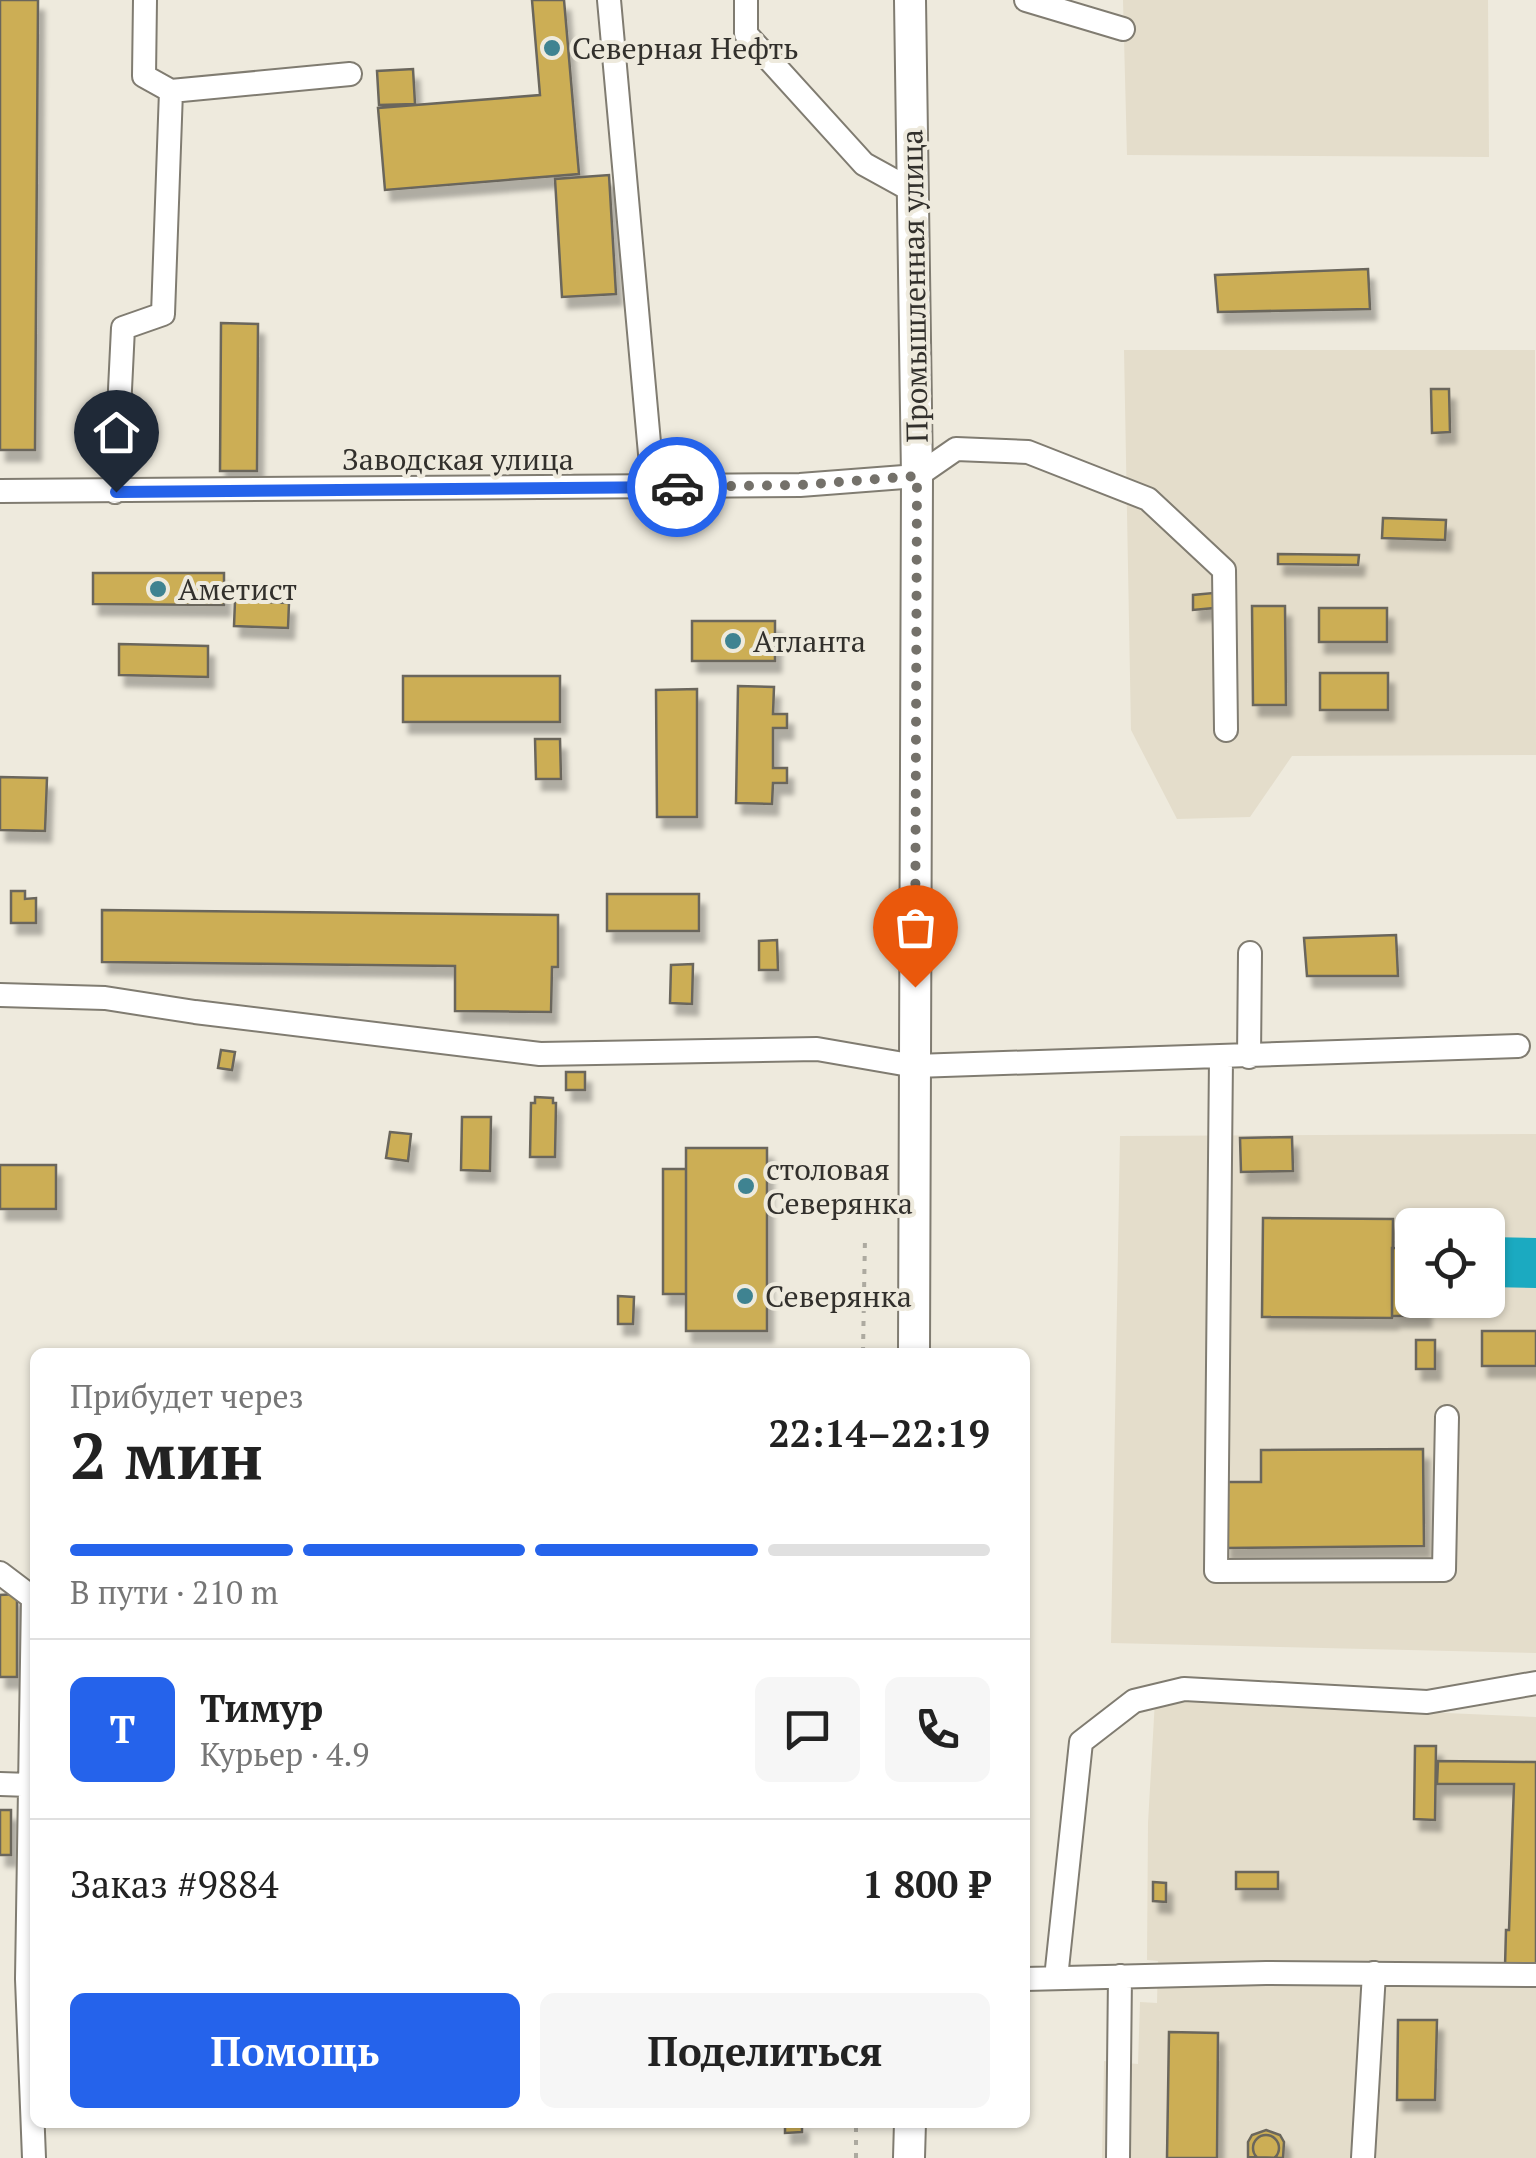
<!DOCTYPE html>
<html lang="ru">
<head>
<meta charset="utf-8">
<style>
	body { margin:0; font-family:"PT Serif",serif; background:#f6f6f6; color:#222; height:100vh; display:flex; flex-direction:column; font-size:38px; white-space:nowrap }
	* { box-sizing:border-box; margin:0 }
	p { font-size:32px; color:#767676 }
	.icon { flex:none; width:55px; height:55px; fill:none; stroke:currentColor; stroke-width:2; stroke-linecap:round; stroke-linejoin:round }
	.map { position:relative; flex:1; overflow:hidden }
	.details { position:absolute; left:30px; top:1348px; width:1000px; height:780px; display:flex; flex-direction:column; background:#fff; border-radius:15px; box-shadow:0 2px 8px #0004 }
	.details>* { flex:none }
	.tools { position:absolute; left:1395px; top:1208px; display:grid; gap:20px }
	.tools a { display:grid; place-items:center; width:110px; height:110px; border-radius:15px; background:#fff; box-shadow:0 2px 8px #0004; font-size:50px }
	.pin { position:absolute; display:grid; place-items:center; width:85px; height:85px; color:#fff; margin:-102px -42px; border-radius:50% 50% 50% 0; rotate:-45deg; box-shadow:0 0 10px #0007 }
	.pin .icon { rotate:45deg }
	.courier { position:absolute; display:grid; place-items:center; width:100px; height:100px; margin:-50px; border:8px solid #2563eb; border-radius:50%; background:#fff; color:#222; box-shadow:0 2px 12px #0007 }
	.summary em { font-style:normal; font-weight:600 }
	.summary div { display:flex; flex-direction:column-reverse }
	.summary { display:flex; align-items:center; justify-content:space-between; height:170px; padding:0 40px }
	h1 { font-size:65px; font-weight:600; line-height:75px }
	.bar { display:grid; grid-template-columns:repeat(4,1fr); gap:15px 10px; align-content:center; height:120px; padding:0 40px }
	.bar i { height:12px; border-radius:8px; background:#e0e0e0 }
	.bar .selected { background:#2563eb }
	.bar p { grid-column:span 4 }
	.line { display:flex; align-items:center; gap:25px; padding:0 40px; border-top:2px solid #e0e0e0 }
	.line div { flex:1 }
	.round { display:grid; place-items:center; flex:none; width:105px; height:105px; border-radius:15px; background:#f6f6f6 }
	.action { display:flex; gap:20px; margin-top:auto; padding:20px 40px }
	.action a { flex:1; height:115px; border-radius:15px; background:#2563eb; color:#fff; font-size:40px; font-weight:600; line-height:115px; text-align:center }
	.action a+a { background:#f6f6f6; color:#222 }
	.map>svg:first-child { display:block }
	.built { fill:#e4ddcb; fill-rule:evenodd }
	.water { fill:#1baac1 }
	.building { fill:#ccae55; stroke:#6a665c; stroke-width:2.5; filter:url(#shadow) }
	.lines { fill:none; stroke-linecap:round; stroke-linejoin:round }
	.minor-casing { stroke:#807c71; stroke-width:26 }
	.major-casing { stroke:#807c71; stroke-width:34 }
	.path { stroke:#adaaa0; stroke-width:4; stroke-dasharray:5 8; stroke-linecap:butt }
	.minor { stroke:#fff; stroke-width:22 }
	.major { stroke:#fff; stroke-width:30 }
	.done { stroke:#74716a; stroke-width:10; stroke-dasharray:0 18 }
	.route { stroke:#2563eb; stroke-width:12 }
	.poi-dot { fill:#3f8391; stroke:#eeeadd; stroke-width:4 }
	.labels { text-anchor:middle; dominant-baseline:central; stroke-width:8; stroke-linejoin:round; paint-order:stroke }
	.poi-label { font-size:30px; fill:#32302c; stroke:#eeeadd; text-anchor:start }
	.street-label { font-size:30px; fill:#32302c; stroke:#eeeadd }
</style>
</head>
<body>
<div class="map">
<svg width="1536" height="2158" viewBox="0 0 1536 2158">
	<defs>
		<filter id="shadow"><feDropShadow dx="6" dy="11" stdDeviation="2.5" flood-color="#0004"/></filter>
	</defs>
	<rect width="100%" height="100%" fill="#eeeadd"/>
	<path class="built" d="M1123,0H1488L1489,157L1127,155Z
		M1124,350H1535L1536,755L1292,756L1250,817L1177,819L1131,730Z
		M1536,1134V1653L1111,1643L1120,1136ZM1412,1225H1488V1300H1412Z
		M1155,1700L1536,1717V2158H1102L1104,2061L1138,2064L1140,2002L1157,2003L1158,1961L1147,1960L1148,1823Z"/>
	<path class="water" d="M1488,1237L1536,1238V1288L1488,1287Z"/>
	<path class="building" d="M0,0H38L35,450H0Z
		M532,0H564L579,174L385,190L378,108L540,95Z
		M413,69L415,104L379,105L377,71Z
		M609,175L616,294L562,297L555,179Z
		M1368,269L1370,309L1218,312L1215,275Z
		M221,323L258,324L257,471H220Z
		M1431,389H1449L1450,432L1432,433Z
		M1383,518L1446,520L1445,540L1382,538Z
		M1278,554L1359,555L1358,565L1278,564Z
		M93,573H224V605L93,604Z
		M1213,593L1214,608L1193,610V595Z
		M235,601L289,603L288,628L234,626Z
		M1252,606H1285L1286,705H1253Z
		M1319,608H1387V642H1319Z
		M692,621H775V661H692Z
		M119,644L208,646V677L119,675Z
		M1320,673H1388V710H1320Z
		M403,676H560V722H403Z
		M738,686L774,687L773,714H787V728H773V768H787V783H773L772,804L736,803Z
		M697,689V817H657L656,690Z
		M535,739H560L561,779H536Z
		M0,777L47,778L45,831L0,830Z
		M11,891H25V899L36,898V923H11Z
		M607,894H699V931H607Z
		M102,910L558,915V967H552L551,1012L455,1011V966L102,962Z
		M1396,935L1398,976H1307L1304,938Z
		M777,940L778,970H759V941Z
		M693,964L692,1004L670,1003L671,965Z
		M221,1050L235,1052L232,1070L218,1068Z
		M566,1072H585V1090H566Z
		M535,1097L553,1098V1103H556L555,1157H530L531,1103H535Z
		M462,1117H491L490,1171L461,1170Z
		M390,1132L411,1134L408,1161L386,1158Z
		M1292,1137L1293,1171L1241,1172L1240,1138Z
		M686,1148H767V1331H686Z
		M0,1165H56V1209H0Z
		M663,1169H686V1294H663Z
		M1263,1218L1393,1219L1392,1318L1262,1317Z
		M1392,1248H1412V1300H1425V1316H1392Z
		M618,1296L634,1297L633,1324H618Z
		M1482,1331H1536V1366H1482Z
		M1416,1340H1435V1369H1416Z
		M1423,1449L1424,1546L1225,1548V1482H1261V1450Z
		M17,1594V1677H0V1595Z
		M1415,1746H1436L1435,1820L1414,1819Z
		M1438,1761L1536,1762V1968L1505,1967L1506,1930H1509L1514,1784H1437Z
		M0,1810H11V1855H0Z
		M1236,1872H1278V1889H1236Z
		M1153,1882L1166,1883V1902L1153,1901Z
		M1398,2020H1437L1435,2100H1397Z
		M1169,2032L1218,2033L1217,2158H1167Z
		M785,2122H802V2132L785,2133Z
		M1266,2130L1280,2135L1284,2142L1283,2158L1248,2157V2142L1252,2135Z
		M1253 2148a13 13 0 1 1 26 0a13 13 0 1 1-26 0Z"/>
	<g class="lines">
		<defs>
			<path id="minor" d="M609,0L653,487
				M746,0V34L864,164L913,191
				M1026,0L1123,29
				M171,91L350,74
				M0,491L800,485L917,476L956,449L1028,452L1148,499L1224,570L1226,730
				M115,492L123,328L163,314L171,91L144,76L145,0
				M0,995L105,998L195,1012L540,1054L817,1049L915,1066L1518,1046
				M1249,1057L1250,953
				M1221,1058L1216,1571L1444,1570L1447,1417
				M0,1573L33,1598L27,1979L34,2158
				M0,1784L30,1785
				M1056,1978L1081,1742L1134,1701L1184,1689L1427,1702L1536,1683
				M1025,1979L1266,1973L1536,1975
				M1118,2158L1120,1976
				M1363,2158L1374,1973"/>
			<path id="major" d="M910,0L917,476L914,1352
				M909,2158L910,2122"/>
		</defs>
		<use href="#minor" class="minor-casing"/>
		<use href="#major" class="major-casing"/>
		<path class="path" d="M863,1352L865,1237
			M856,2158V2122"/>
		<use href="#minor" class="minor"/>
		<use href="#major" class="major"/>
	</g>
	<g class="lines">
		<path class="done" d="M677,487L800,485L917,476L915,987"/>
		<path class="route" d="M116,492L677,487"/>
	</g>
	<g class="poi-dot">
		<circle cx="552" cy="48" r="10"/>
		<circle cx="158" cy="589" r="10"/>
		<circle cx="733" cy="641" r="10"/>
		<circle cx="746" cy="1186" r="10"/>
		<circle cx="745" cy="1296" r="10"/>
	</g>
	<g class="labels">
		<g class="poi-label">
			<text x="572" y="48">Северная Нефть</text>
			<text x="178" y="589">Аметист</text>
			<text x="753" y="641">Атланта</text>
			<text x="766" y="1169">столовая<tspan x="766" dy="34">Северянка</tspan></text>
			<text x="765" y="1296">Северянка</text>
		</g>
		<g class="street-label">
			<text transform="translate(914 286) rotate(-91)">Промышленная улица</text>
			<text x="458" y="459">Заводская улица</text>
		</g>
	</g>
</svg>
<div class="tools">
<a><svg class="icon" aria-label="locate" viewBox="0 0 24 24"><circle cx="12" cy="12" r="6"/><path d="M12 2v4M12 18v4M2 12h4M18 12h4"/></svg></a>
</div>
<div class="pin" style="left:915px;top:987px;background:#ea580c"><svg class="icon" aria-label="bag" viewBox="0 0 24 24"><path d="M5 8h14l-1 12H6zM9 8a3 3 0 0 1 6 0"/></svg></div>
<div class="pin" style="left:116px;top:492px;background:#1f2937"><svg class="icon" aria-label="home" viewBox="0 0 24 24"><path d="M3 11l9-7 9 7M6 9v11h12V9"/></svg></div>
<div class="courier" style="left:677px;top:487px"><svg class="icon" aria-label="car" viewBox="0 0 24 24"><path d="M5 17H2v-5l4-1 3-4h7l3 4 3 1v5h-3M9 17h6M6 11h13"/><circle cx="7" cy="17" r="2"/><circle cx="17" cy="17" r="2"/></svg></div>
<section class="details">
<div class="summary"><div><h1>2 мин</h1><p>Прибудет через</p></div><em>22:14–22:19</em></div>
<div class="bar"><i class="selected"></i><i class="selected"></i><i class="selected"></i><i></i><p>В пути · 210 m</p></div>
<div class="line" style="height:180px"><b class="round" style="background:#2563eb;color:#fff">Т</b><div><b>Тимур</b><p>Курьер · 4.9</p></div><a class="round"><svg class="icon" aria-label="chat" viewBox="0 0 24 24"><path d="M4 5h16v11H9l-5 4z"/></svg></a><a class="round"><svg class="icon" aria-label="phone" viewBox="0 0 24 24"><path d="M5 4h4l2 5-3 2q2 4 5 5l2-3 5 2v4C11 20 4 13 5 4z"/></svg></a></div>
<div class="line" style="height:130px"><div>Заказ #9884</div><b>1 800 ₽</b></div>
<div class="action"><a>Помощь</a><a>Поделиться</a></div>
</section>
</div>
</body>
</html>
